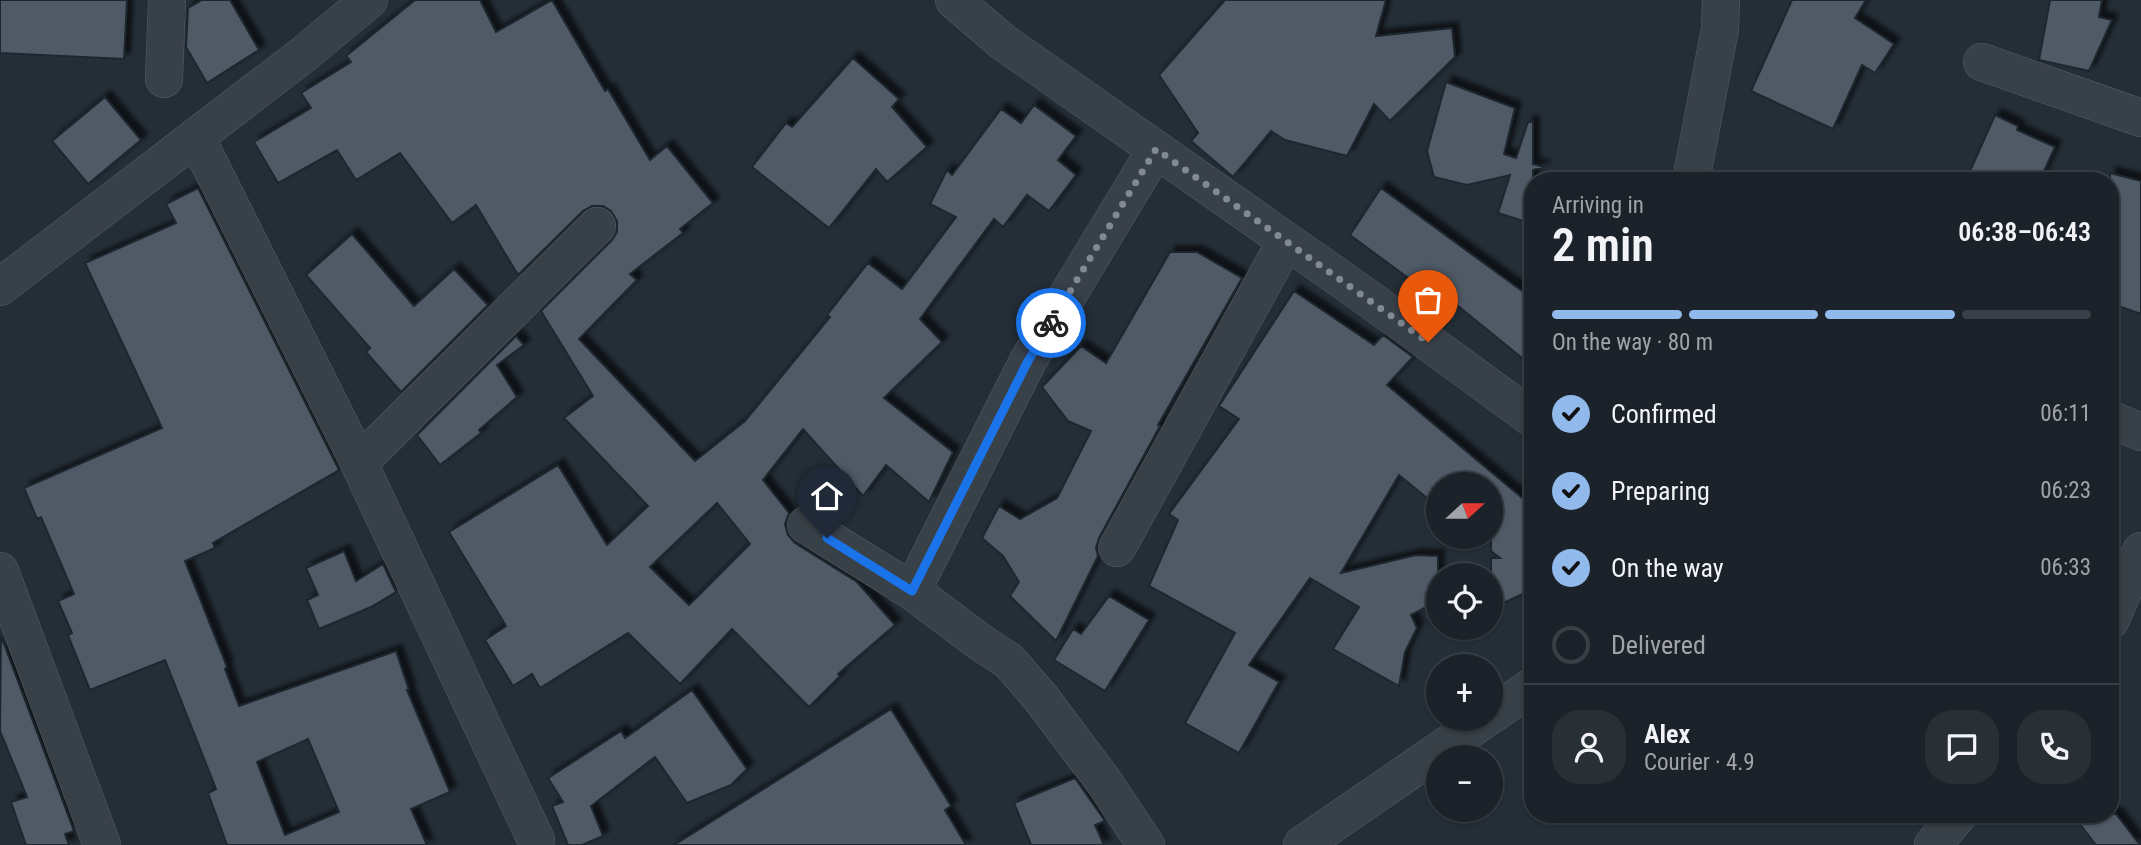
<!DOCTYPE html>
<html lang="en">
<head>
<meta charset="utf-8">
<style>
	body { margin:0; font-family:"Roboto Condensed",sans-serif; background:#282f35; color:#f1f3f6; height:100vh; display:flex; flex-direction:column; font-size:26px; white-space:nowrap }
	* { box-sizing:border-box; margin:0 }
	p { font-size:23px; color:#a0a4a8 }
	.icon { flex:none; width:38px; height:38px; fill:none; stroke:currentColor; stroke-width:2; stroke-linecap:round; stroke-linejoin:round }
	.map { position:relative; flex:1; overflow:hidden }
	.drawer { position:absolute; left:1524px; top:172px; width:595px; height:651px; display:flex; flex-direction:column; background:#1b2229; border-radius:28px; box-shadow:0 2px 5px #0004,0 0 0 2px #393f46 }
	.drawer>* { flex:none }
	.needle { width:46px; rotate:69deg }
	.buttons { position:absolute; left:1426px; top:472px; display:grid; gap:14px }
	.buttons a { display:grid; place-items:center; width:77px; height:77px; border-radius:50%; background:#1b2229; box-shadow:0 2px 5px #0004,0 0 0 2px #393f46; font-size:35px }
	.pin { position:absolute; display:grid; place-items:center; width:60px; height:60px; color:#fff; margin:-72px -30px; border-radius:50% 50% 50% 0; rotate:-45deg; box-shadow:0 0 7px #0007 }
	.pin .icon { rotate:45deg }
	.courier { position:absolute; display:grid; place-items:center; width:70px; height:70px; margin:-35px; border:5px solid #1a73e8; border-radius:50%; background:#fff; color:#222; box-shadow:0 2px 9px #0007 }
	.headline em { font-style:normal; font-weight:600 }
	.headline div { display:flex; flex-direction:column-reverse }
	.headline { display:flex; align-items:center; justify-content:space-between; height:119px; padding:0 28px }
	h1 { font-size:46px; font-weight:600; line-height:52px }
	.bar { display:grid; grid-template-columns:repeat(4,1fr); gap:10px 7px; align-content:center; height:84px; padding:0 28px }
	.bar i { height:9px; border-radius:5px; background:#393f46 }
	.bar .active { background:#91b9eb }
	.bar p { grid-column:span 4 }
	.line { display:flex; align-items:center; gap:18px; padding:0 28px; border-top:2px solid #393f46 }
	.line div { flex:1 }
	.round { display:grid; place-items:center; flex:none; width:74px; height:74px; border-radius:28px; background:#282f35 }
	ol { padding:0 28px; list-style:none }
	li { display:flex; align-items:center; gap:21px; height:77px }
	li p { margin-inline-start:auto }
	li .icon { padding:7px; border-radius:50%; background:#91b9eb; color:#111; stroke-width:4 }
	li:last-child { color:#a0a4a8 }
	li i { width:38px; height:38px; border:4px solid #393f46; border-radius:50% }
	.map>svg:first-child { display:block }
	.building { fill:#505a66; stroke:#1f272f; stroke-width:2; fill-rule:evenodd; filter:url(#shadow) }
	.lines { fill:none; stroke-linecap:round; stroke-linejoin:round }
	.minor-casing { stroke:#565e66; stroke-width:38 }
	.minor { stroke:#384048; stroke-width:37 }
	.done { stroke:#818a93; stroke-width:7; stroke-dasharray:0 12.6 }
	.route { stroke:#1a73e8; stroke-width:9 }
</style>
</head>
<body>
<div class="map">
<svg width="2141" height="845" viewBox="0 0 2141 845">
	<defs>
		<filter id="shadow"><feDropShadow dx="6" dy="-6" stdDeviation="2" flood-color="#0009"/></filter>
	</defs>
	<rect width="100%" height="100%" fill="#242e37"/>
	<path class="building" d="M0,0H127L124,59L0,53Z
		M202,0H230L259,50L207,83L186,47L188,8Z
		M415,0H480L496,32L552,0L605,91L608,89L650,160L667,146L713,203L680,229L683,233L630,274L637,280L579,339L695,461L745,421L830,317L827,315L868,263L902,289L956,217L930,204L947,170L952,175L1001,109L1021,123L1034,105L1076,136L1058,160L1076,175L1049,211L1027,195L1003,227L994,219L920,319L942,342L884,398L953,452L929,502L886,465L863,496L803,429L763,480L789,513L785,524L788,535L795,543L857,582L895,625L838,674L840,676L809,707L732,629L680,684L628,633L540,688L532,674L513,686L485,640L506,626L449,532L558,465L607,545L648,506L564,418L593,396L541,311L612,240L617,232V221L611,211L603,206H592L583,211L518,275L476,205L452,223L400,153L356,180L337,150L278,183L254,142L311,108L301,93L351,62L346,56ZM717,503L750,544L689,605L650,567Z
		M1225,0H1386L1376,36L1452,28L1455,57L1390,121L1374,104L1347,156L1285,140L1271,131L1233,177L1191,141L1198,133L1159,75Z
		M1792,0H1866L1855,18L1894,44L1875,73L1862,65L1833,129L1751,91Z
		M2050,0H2102L2099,17L2112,20L2089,71L2039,60Z
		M853,58L899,99L892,107L927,147L887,182L876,169L829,228L752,167L786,123L792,127Z
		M1446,82L1515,108L1504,154L1516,158L1528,122H1533V164L1544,167L1533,170V224L1498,213L1510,175L1467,185L1434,177L1427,151Z
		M105,97L141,140L88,184L52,141Z
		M1995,115L2018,126L2017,130L2055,147L2040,180H1966Z
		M2110,173L2141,181V314L2110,303Z
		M198,188L339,470L213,543L215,548L185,561L227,667L225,669L239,706L396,651L409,690H407L450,792L411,809L427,845H227L208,793L216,789L165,660L90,690L68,635L72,633L58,601L74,594L41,517L37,519L24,488L162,428L85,263L176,223L166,204ZM308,739L339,812L285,835L257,762Z
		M1381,188L1533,299V367L1432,285L1427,292L1350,235Z
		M352,234L414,306L454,269L488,305L401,392L366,352L370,348L306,275Z
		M1170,252H1197L1242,278L1158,425L1160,426L1099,538L1096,548L1098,556L1056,641L1010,596L1019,582L1003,556L982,538L999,506L1020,519L1057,498L1091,431L1068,421L1042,387L1081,346L1106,363Z
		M1294,291L1374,345L1383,335L1413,357L1387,385L1533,507V589L1491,609V558H1500L1491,551V485H1438V507L1399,475L1341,573L1416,555L1438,556V601L1411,615L1417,628L1405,652L1399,686L1333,649L1359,607L1310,578L1249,665L1279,682L1239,753L1185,723L1235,633L1149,586L1178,520L1169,514L1239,419L1219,406Z
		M516,336L524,345L497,365L517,397L479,430L481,433L440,465L417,435Z
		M344,551L356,581L383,564L396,592L371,607L319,629L307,600L318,595L306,568Z
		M1109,596L1149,620L1105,691L1054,660L1073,629L1081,634Z
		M1,636L74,831L65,834L69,845H26L11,802L27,797L0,731Z
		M692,690L747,769L731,785L687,803L655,757L591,806L603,836L582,845H568L552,806L563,802L548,778L621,731L625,738Z
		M891,709L951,806L945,810L966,845H674Z
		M1075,778L1105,821L1095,825L1104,845H1031L1014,803Z
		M2072,814H2116L2140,845H2096Z"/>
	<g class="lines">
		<defs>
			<path id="minor" d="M954,0L1003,42L1365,296L1533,419
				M1982,62L2141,118
				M164,79L167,0
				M196,137L359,463L536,840
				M1691,180L1720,29L1721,0
				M0,287L304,54L369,0
				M2110,419L2141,432
				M359,463L597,226
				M806,525L912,591L980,642L1009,661L1041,698L1104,782L1146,845
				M1117,548L1286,241
				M0,571L102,845
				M912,591L1028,361L1156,149
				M2110,621L2141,551
				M1491,715L1533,686
				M1302,845L1485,719
				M1933,845L1959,814"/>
		</defs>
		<use href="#minor" class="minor-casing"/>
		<use href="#minor" class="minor"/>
	</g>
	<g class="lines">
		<path class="done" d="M1051,323L1156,149L1428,342"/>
		<path class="route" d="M827,538L912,591L1028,361L1051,323"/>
	</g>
</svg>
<div class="buttons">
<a><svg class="needle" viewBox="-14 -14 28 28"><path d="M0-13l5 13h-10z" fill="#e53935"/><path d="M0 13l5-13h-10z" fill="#a0a4a8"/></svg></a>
<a><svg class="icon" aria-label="locate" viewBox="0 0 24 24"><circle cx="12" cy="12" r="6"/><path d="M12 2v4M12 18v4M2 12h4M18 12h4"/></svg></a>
<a>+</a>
<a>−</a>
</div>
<div class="pin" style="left:1428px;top:342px;background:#ea580c"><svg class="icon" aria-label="bag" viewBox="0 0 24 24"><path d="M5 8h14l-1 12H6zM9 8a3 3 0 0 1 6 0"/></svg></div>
<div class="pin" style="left:827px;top:538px;background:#1f2937"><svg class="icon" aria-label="home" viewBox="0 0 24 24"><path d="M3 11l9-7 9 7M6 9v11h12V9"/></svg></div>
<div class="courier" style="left:1051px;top:323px"><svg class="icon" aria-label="bike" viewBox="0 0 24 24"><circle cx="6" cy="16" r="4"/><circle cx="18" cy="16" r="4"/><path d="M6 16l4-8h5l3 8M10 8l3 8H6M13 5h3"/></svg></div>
<section class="drawer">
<div class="headline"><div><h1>2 min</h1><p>Arriving in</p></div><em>06:38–06:43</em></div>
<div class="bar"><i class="active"></i><i class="active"></i><i class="active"></i><i></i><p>On the way · 80 m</p></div>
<ol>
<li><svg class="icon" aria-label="check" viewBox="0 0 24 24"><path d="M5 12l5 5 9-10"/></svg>Confirmed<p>06:11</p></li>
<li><svg class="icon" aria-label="check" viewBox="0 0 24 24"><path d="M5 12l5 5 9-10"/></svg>Preparing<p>06:23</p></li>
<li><svg class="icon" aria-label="check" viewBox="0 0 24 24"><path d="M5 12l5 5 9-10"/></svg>On the way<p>06:33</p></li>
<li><i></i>Delivered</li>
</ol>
<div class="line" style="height:126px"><a class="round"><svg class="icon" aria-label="person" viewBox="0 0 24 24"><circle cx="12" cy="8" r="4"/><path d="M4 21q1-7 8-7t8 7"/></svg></a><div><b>Alex</b><p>Courier · 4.9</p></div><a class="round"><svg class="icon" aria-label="chat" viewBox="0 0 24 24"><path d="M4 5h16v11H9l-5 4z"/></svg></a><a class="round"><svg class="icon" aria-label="phone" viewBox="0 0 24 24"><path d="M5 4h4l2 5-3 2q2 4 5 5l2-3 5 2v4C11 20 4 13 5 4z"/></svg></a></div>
</section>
</div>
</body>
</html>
